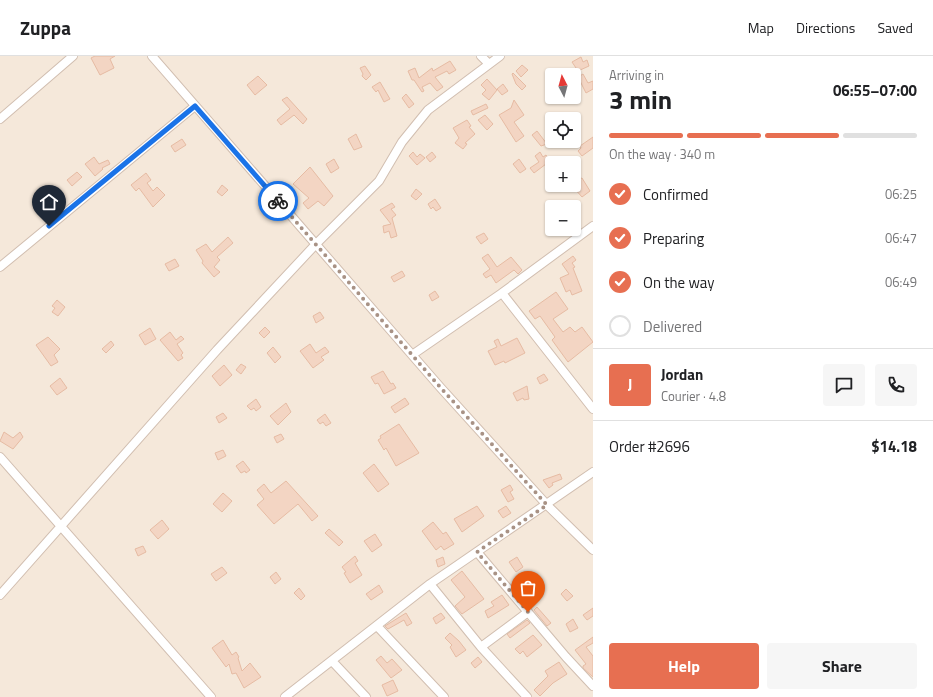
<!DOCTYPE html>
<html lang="en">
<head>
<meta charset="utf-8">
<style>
	body { margin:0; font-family:"Titillium Web",sans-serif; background:#f6f6f6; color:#202124; height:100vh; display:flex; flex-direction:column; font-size:15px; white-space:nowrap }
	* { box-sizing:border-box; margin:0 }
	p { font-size:13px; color:#757577 }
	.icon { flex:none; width:22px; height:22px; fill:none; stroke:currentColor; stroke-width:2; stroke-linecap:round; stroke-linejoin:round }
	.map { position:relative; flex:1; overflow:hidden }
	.panel { display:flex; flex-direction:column; background:#fff; width:340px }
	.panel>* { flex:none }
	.needle { width:26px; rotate:354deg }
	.controls { position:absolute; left:545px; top:12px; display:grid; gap:8px }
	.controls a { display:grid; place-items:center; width:36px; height:36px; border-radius:4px; background:#fff; box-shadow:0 1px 3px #0004; font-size:20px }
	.pin { position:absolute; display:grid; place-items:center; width:34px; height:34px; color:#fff; margin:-41px -17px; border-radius:50% 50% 50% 0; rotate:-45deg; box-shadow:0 0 4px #0007 }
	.pin .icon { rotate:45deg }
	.courier { position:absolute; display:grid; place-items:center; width:40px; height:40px; margin:-20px; border:3px solid #1a73e8; border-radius:50%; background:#fff; color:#222; box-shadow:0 1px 5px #0007 }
	.summary em { font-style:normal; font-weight:700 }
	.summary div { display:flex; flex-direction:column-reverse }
	.summary { display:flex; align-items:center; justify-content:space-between; height:68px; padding:0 16px }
	h1 { font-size:26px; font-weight:700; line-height:30px }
	.bar { display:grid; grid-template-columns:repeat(4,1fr); gap:6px 4px; align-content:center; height:48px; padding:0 16px }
	.bar i { height:5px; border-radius:3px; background:#e0e0e0 }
	.bar .on { background:#e76f51 }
	.bar p { grid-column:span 4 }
	.line { display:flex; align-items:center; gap:10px; padding:0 16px; border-top:1px solid #e0e0e0 }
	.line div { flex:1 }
	.round { display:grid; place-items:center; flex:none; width:42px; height:42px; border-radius:4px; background:#f6f6f6 }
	ol { padding:0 16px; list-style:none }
	li { display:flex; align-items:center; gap:12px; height:44px }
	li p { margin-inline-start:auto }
	li .icon { padding:4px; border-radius:50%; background:#e76f51; color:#fff; stroke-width:4 }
	li:last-child { color:#757577 }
	li i { width:22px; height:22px; border:2px solid #e0e0e0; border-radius:50% }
	.primary-button { display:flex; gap:8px; margin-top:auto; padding:8px 16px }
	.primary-button a { flex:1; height:46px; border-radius:4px; background:#e76f51; color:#fff; font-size:16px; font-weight:700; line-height:46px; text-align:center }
	.primary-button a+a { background:#f6f6f6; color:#202124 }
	header { display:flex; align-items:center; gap:24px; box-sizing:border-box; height:56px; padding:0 20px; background:#fff; border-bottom:1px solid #e0e0e0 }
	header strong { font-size:19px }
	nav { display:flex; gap:22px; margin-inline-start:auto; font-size:14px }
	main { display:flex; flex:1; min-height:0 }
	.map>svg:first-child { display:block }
	.residential { fill:#f5e8da; fill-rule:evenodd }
	.building { fill:#f3d5c3; stroke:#e6bba3 }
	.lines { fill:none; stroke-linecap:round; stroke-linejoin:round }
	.minor-casing { stroke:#d1beb0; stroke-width:10 }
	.minor { stroke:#fff; stroke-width:8 }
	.done { stroke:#a89285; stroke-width:4; stroke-dasharray:0 7.2 }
	.route { stroke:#1a73e8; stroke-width:5 }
</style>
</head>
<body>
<header>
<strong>Zuppa</strong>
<nav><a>Map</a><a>Directions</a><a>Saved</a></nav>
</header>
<main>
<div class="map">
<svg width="593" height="641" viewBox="0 0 593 641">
	<rect width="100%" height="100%" fill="#fdf6ec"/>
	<path class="residential" d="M0,0H593V641H0ZM552,19H574V41H552ZM552,63H574V85H552ZM552,107H574V129H552ZM552,151H574V173H552Z"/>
	<path class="building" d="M95,0H115L110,3L114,12L100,19L91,2Z
		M581,1L583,6L587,4L589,10L578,15L572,6Z
		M450,5L456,14L449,18L447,15L435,21L443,31L437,35L430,27L422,31L424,35L422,36L414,24H412L408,15L415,12L419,22L432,12L433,15Z
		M522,9L528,14L521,21L516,15Z
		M365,10L371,19L366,24L362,20L363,18L360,12Z
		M513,17L526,30L522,34L516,28L512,18Z
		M583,18L588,27L593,25V33L586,37L578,21Z
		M258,20L267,29L255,39L247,29Z
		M487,23L497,34L489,44L482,38L486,34L481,29Z
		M380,26L390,43L384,46L378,34L376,36L372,31Z
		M503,28L508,35L502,39L497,33Z
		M406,38L414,48L409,52L402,42Z
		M287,41L307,63L303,68L294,59L281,69L277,64L290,53L282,44Z
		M514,44L524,59L514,66L524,80L516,86L499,59L511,52Z
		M486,48L488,52L473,59L471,55Z
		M485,59L493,68L487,74L478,64Z
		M467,64L471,70L469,71L475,78L465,87L467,88L463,93L455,87L459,82L453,72Z
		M537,75L547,88L541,90L532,79Z
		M356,78L362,91L354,94L348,83Z
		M593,81V92L582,100L578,95L581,92L580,90Z
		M182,83L186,89L175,96L171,90Z
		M413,96L417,101L420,98L425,102L417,109L409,100Z
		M432,96L436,101L430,106L426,101Z
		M540,96L543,101L546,99L550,105L534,117L530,112L539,106L535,100Z
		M94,101L99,108L108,104L110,108L102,112L103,113L95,120L85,108Z
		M334,103L339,112L331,117L326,108Z
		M519,103L526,113L520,117L513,108Z
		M310,111L333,140L324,150L318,145L308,153L303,147L309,142L293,128Z
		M77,116L82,121L72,130L67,124Z
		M146,117L151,124L147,127L153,135L157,131L165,139L153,151L139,132L136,135L131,129Z
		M582,122L590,135L582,141L574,132V125Z
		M222,129L228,134L222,140L217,136Z
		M416,133L422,138L416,144L411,140Z
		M435,143L441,152L436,155L433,151L431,153L428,148Z
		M392,147L395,151L391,153L396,159L392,162L397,180L391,182L389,175L384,177L383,170L391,168L380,154Z
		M484,177L488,183L481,188L476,181Z
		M228,181L233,187L217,201L220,204L214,211L220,216L214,221L202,207L203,205L196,194L206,188L212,196Z
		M488,198L497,211L511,201L522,214L518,218L514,214L496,227L491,219L486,222L483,218L490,213L482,202Z
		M573,200L576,204L572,207L575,211L573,212L582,235L572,239L570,234L566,236L560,222L569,218L562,208Z
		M175,203L179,210L169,215L165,208Z
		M402,215L405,220L394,226L391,221Z
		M435,235L439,241L432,245L429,239Z
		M556,236L568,253L553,263L563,276L570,271L575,276L582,271L593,286L568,306L552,284L555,281L540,260L535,263L529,255Z
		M57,244L65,251L58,260L52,256L55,252L52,250Z
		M320,256L324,262L316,267L313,260Z
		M265,271L270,276L264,282L259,277Z
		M150,272L156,283L145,289L139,279Z
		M170,276L176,284L181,280L184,283L177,288L183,297L181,299L183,302L178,305L160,284Z
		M48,281L60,293L54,299L58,306L51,310L36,289Z
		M517,282L525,297L505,307L504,305L495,309L488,295L497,291L494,285L498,283L501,290Z
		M111,285L114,289L106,297L102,293Z
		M310,288L316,297L325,291L329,296L321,301L324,304L313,312L300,295Z
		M273,291L281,301L275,307L267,297Z
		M241,308L246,311L241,318L236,314Z
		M224,309L232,319L220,330L212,320Z
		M383,315L391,328L393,327L396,332L384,338L378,327L375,328L371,321Z
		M544,318L548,324L540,328L537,322Z
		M60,322L67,332L57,339L50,330Z
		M527,330L529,343L524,344L523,342L517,345L513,337Z
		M405,342L409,348L395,357L391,351Z
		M256,343L261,351L256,355L254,352L251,354L247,350Z
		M286,347L291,356L278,369L270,360Z
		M223,357L227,362L219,367L216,361Z
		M325,358L331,367L326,370L323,366L320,368L317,364Z
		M399,368L419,397L396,410L386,392L384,394L378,384L381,382L380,380Z
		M4,376L13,382L20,376L23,381L13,393L0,385Z
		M281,378L284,383L277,387L274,381Z
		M223,394L226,400L218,404L215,397Z
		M243,405L250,414L246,417L245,415L241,417L236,410Z
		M374,408L389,428L378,436L363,417Z
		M560,418L562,423L552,427L553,429L549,432L543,424Z
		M286,425L318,460L312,465L298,448L274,468L257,449L264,443L257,434L264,428L271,437Z
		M510,429L513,434L510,436L514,443L508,446L501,434Z
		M223,437L232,445L222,456L213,448Z
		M477,450L484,460L462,476L454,463Z
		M506,450L511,457L503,462L498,455Z
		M162,464L169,473L158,483L150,474Z
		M433,466L443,478L446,476L454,488L444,494L441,490L436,494L422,475Z
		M329,473L343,486L339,490L325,477Z
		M375,478L382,489L372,496L364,485Z
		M143,490L146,496L138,500L135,493Z
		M355,500L358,505L355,507L362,519L350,527L344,517L346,516L342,511Z
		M443,501L445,508L438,511L436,504Z
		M517,501L523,511L516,516L509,506Z
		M222,511L227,517L216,525L211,518Z
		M462,515L484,543L462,558L455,550L465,541L451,524Z
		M276,516L281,523L275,528L270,521Z
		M530,518L535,525L525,532L520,525Z
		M379,529L383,536L371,544L366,538Z
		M299,532L305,540L301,544L294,537Z
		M566,533L573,540L567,545L561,538Z
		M502,539L509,549L488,562L485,555L494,550L491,546Z
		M537,551L551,567L547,570L534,554Z
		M593,552V560L587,564L583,559Z
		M406,557L412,567L407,570L404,564L388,573L385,570Z
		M441,557L445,562L436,568L433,562Z
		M573,563L578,572L570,576L566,568Z
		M527,564L530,567L510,582L507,578Z
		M450,577L459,585L466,594L456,601L450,591L452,589L445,582Z
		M533,579L542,589L527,601L523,595L520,598L515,593Z
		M593,581V587L586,591L593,600V621L583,612V610L586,608L575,594Z
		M223,584L232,599L236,596L239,601L238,602L242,615L250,607L261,621L244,632L236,617L232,618L229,608L226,611L212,592Z
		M381,600L387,607L392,603L402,614L391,622L376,604Z
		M478,601L482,606L475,612L471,607Z
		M559,606L567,618L553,627L540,640L534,634L548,620L545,615Z
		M393,624L398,635L387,640L382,629Z"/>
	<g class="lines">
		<defs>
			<path id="minor" d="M152,0L440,331L547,449L593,494
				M481,0L489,8
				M0,63L73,0
				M0,211L195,50
				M502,237L593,353
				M412,299L502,237L593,170
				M0,401L211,641
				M477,496L566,601L593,630
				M430,528L481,591L527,641
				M0,539L217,294L316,188L379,125L402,86L428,54L500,0
				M377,570L444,641
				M481,591L528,556
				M332,605L366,641
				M285,641L430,528L593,416"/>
		</defs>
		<use href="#minor" class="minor-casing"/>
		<use href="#minor" class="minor"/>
	</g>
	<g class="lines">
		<path class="done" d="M278,145L440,331L547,449L477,496L528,556"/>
		<path class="route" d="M49,170L195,50L278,145"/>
	</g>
</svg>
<div class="controls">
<a><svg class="needle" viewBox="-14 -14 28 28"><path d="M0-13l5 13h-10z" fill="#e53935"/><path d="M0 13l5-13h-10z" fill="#757577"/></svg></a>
<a><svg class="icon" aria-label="locate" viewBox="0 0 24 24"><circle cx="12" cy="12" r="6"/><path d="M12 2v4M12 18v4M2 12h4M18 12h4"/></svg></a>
<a>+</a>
<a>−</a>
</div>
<div class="pin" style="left:528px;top:556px;background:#ea580c"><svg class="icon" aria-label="bag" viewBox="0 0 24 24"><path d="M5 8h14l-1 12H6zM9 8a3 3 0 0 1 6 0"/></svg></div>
<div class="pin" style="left:49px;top:170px;background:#1f2937"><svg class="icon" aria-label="home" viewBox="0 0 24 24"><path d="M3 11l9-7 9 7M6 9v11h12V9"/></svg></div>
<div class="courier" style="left:278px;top:145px"><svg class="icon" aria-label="bike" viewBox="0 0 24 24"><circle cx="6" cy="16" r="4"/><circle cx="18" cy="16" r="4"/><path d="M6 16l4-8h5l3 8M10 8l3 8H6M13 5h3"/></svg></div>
</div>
<section class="panel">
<div class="summary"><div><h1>3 min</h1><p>Arriving in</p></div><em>06:55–07:00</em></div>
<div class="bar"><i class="on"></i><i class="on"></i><i class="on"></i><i></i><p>On the way · 340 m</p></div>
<ol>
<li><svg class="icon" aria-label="check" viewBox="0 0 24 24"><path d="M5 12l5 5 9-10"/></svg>Confirmed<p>06:25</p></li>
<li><svg class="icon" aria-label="check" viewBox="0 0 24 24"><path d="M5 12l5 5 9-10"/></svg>Preparing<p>06:47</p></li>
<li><svg class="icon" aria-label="check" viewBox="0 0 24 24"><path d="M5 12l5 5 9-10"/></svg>On the way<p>06:49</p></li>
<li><i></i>Delivered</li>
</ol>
<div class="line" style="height:72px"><b class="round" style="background:#e76f51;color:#fff">J</b><div><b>Jordan</b><p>Courier · 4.8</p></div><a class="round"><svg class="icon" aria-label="chat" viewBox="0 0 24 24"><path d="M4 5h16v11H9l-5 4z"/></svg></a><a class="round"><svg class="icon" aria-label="phone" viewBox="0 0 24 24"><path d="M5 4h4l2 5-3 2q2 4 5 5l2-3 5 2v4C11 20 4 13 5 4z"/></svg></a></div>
<div class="line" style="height:52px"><div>Order #2696</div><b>$14.18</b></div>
<div class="primary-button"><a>Help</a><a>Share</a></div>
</section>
</main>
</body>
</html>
